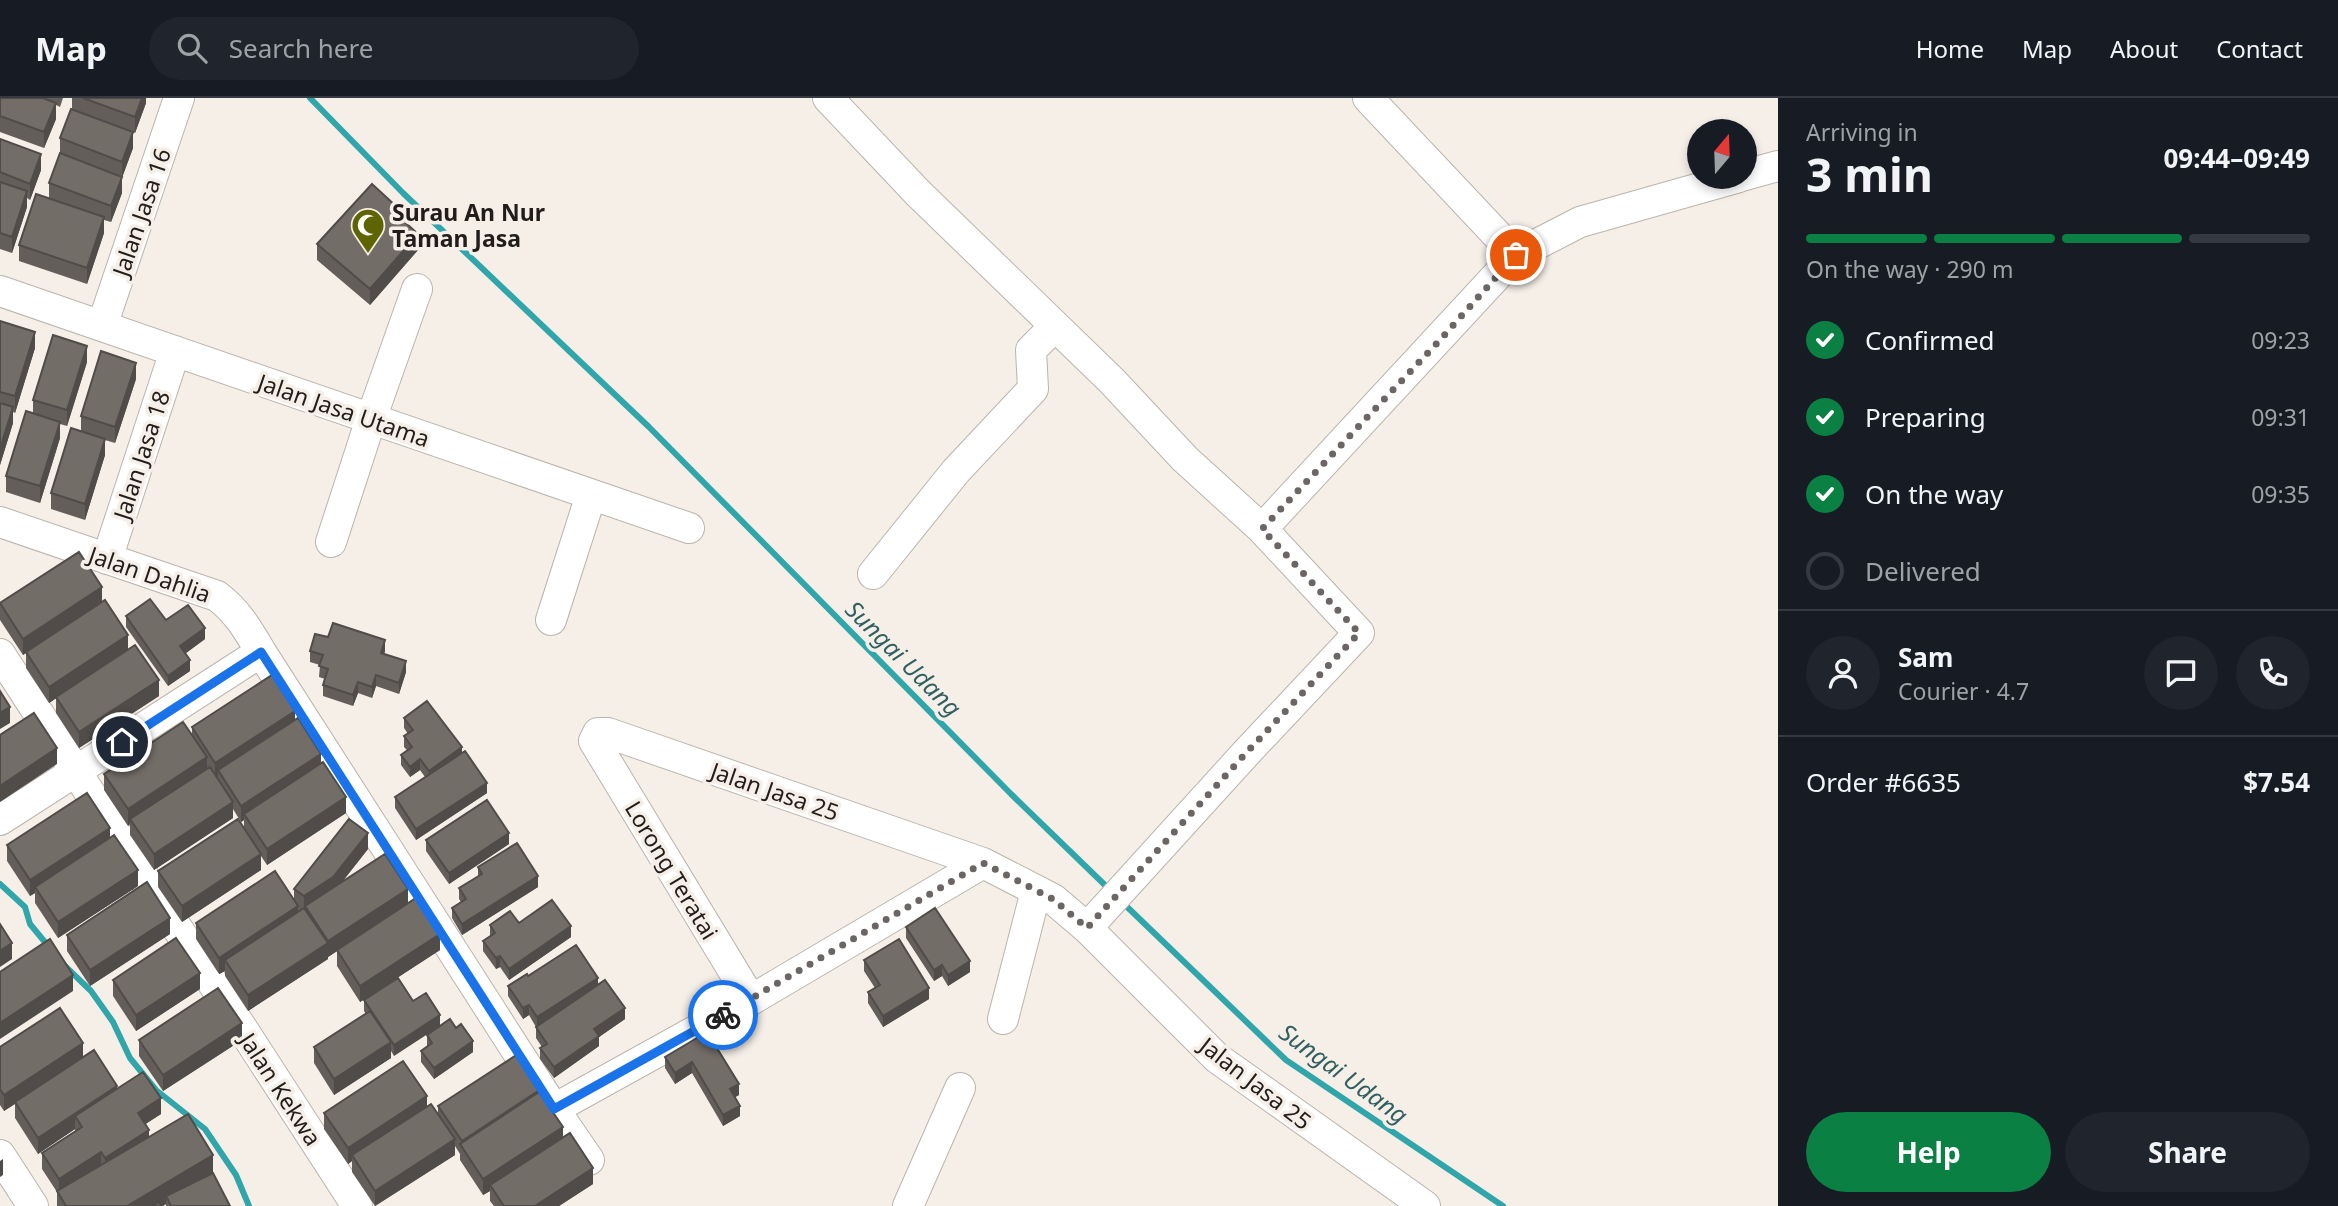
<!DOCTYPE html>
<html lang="en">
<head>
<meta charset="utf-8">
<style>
	body { margin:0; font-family:"Noto Sans",sans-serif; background:#20242c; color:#f1f3f6; height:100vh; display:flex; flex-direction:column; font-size:26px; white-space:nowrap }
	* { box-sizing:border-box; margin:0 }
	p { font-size:23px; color:#9ea1a6 }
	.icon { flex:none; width:38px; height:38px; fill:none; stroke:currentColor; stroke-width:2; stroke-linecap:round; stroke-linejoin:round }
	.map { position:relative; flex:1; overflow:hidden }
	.sheet { display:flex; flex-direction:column; background:#171b24; width:560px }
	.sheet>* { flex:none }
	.needle { width:46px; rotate:19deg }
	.tools { position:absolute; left:1687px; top:21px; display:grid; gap:14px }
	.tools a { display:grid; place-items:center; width:70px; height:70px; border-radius:50%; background:#171b24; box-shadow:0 4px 10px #0003; font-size:35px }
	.pin { position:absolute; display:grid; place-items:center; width:60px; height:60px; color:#fff; margin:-30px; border:4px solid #fff; border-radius:50%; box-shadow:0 2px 7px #0007 }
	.courier { position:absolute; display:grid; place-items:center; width:70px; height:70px; margin:-35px; border:5px solid #1a73e8; border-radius:50%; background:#fff; color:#222; box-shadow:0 2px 9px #0007 }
	.summary em { font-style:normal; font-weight:700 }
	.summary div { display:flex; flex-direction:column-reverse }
	.summary { display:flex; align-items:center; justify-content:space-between; height:119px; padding:0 28px }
	h1 { font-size:46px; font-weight:700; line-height:52px }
	.bar { display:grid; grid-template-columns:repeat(4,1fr); gap:10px 7px; align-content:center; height:84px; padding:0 28px }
	.bar i { height:9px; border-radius:5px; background:#363941 }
	.bar .on { background:#0b8043 }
	.bar p { grid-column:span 4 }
	.line { display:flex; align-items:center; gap:18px; padding:0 28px; border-top:2px solid #363941 }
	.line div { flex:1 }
	.round { display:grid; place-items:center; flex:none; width:74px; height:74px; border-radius:37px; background:#20242c }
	ol { padding:0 28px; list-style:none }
	li { display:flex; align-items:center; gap:21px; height:77px }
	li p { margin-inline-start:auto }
	li .icon { padding:7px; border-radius:50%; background:#0b8043; color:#fff; stroke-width:4 }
	li:last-child { color:#9ea1a6 }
	li i { width:38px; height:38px; border:4px solid #363941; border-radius:50% }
	.action { display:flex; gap:14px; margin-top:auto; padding:14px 28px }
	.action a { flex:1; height:80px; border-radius:42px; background:#0b8043; color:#fff; font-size:28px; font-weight:700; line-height:80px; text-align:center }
	.action a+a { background:#20242c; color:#f1f3f6 }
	header { display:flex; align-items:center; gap:42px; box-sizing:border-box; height:98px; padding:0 35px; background:#171b24; border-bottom:2px solid #363941 }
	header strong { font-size:33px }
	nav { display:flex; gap:38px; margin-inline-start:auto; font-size:24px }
	.search { width:490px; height:63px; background:#20242c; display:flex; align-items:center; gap:18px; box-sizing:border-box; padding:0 24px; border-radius:38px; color:#9ea1a6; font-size:26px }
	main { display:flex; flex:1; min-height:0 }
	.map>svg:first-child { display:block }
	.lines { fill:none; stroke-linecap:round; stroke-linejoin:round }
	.stream { stroke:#30a6ab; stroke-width:6 }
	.minor-casing { stroke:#bab4ad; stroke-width:32 }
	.minor { stroke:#fff; stroke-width:30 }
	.wall { fill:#635e59 }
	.shaded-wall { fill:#504c49 }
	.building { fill:#736d68; stroke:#504c49; stroke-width:2 }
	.done { stroke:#6b6663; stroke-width:7; stroke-dasharray:0 12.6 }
	.route { stroke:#1a73e8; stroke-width:9 }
	.labels { text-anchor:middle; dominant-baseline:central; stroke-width:7; stroke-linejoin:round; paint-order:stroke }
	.street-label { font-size:23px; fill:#201d1b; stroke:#f6efe8 }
	.poi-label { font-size:23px; font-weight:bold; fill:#201d1b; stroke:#f6efe8; text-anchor:start }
	.water-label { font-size:24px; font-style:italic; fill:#306062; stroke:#f6efe8 }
</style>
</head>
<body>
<header>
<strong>Map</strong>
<div class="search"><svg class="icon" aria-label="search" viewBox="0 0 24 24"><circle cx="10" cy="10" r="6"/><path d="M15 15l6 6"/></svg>Search here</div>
<nav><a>Home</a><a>Map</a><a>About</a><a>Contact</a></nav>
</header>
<main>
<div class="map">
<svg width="1778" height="1108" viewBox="0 0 1778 1108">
	<rect width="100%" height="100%" fill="#f6efe8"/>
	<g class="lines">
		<path class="stream" d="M310,0L403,95L649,329L1011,696L1109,791
			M0,786L25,809L30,826L49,849
			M1122,804L1286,962L1503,1108
			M65,868L91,893L113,924L130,960L156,992L205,1031L236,1077L249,1108"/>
		<defs>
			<path id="minor" d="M828,0L918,95L1112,283L1185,361L1262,431L1359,535L1247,654L1087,830
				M1368,0L1516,157
				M1745,77L1778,68
				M0,193L689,430
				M102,228L179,0
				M0,424L217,498C238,514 248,532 261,554L554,1011L589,1062
				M1262,431L1516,157L1580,124L1739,79
				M331,444L371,321L417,191
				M107,461L175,253
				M873,476L956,373L1033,291L1031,252L1054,229
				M551,522L591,397
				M0,556L357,1108
				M0,722L261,554
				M751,902L594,643L598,635H608L983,765L1053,801L1087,830L1217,960L1425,1108
				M1003,921L1036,793
				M554,1011L751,902L983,765
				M0,1057L33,1108
				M908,1108L960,990"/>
		</defs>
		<use href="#minor" class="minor-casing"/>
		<use href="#minor" class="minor"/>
	</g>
	<path class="wall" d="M0,0H63L60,9L56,7V21L44,50L0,34Z
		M72,0H146V5L135,35L133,34V50L122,79V95L111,124L104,122V135L87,186L19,163V147L49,100V85L60,56V40L72,11Z
		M0,41L41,72L30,102L27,100V109L12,155L0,151Z
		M317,146L418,152L370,207L317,162Z
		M0,223L35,250L15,315L13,314V325L0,367Z
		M87,264L67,328L60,326V340L40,405L6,394V378L33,315V302Z
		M136,281L115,345L105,342V357L85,422L51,411V395L81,333V318Z
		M102,503L128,552L159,598L79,650L56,615V600L49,605L26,570V555L23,557L0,522V505Z
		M126,518L166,522L205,541L185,556L190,573L168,588L126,529Z
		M328,539L385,553L384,556L406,574L399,596L376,588L372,600L358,595L353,608L323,598V587L325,581L319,579L320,567L310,564V553Z
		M404,620L462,655L487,695L416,742L395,710V699L425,679L420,672L410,679L401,667V657L407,652L404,649V638L408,636L404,630Z
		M295,622L321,665L346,715L267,767L261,758V772L182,824L158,789V773L244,730V722L241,724L233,711V720L154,772L130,737V726L128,728L104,692V676L192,637V629Z
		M110,739L138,788L58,840L35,805V795L30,798L7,763V747Z
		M426,742L509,746L449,786L426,753Z
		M368,751L343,783L408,806L440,852L360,904L337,868V853L328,859V858V861L248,913L225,878V873L219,876L196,841V825L294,801V791Z
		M478,769L538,789L462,837L452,820V810L461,804L459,801V790L478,778Z
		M519,825L571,839L509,882L500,869L496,871L483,853V843L490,838V827Z
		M906,829L970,874L948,888L942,878L934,883L906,840Z
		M170,836L90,888L67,853V837Z
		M864,862L929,901L883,929L868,905V894L875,890L864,873Z
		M528,878L598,887L625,921L599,939V948L554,980L540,961V950L542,949L536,940V929L529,917L523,921L508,898V888Z
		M398,880L394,958L391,953V960L334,997L314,965V949L366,916L364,913V902Z
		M113,882L200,891L136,933L113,898Z
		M707,934L739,997L735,999L740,1018L723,1028L692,975L675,986L665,970V959Z
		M427,937L473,954L434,981L421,964V953L427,949Z
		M139,942H242L163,993L139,958Z
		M0,949L83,960L117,991L161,1016L145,1026L149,1039L213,1075L230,1108H166V1106L163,1108H57V1094L42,1071V1055L75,1033V1031L38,1056L15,1020V1006L4,1013L0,1007Z
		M541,997L563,1039L593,1086L559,1108H494L490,1103V1093L483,1097L460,1062V1056L455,1048V1057L375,1108L352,1074V1063L348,1066L324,1031V1015L427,1008L438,1016V1008Z"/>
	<path class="shaded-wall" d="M142,0H146V5L135,35V19Z
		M56,5V21L44,50V34Z
		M133,34V50L122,80V64Z
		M41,56V72L30,102V86Z
		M122,79V95L111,124V108Z
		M27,93V109L12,155V139Z
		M104,119V135L87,186V170Z
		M418,136V152L370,207V191Z
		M35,234V250L15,315V298Z
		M87,248V264L67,328V312Z
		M136,265V281L115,345V329Z
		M13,309V325L0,367V351Z
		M60,324V340L40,405V388Z
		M105,341V357L85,422V406Z
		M102,489V505L23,557V541Z
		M205,530V541L180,559V548Z
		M128,537V553L49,605V589Z
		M385,542V553L381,566V555Z
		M190,562V573L168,588V578Z
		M406,563V574L399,596V585Z
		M376,577V588L372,600V589Z
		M159,582V598L79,650V634Z
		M358,584V595L353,608V597Z
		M10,609V625L0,631V615Z
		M295,613V629L218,672V679L215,681V665Z
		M462,649V660L429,684V673Z
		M57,650V666L0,704V688Z
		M321,656V672L244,716V722L241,724V708Z
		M207,659V675L130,721V726L128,728V711Z
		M420,661V672L410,679V669Z
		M487,685V695L416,742V731Z
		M346,699V715L267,767V751Z
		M233,704V720L154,772V756Z
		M110,730V746L35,789V795L30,798V782Z
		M368,735V751L333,795L305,808V814H304V798Z
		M509,735V746L449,786V775Z
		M261,756V772L182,824V808Z
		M138,772V788L58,840V824Z
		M538,778V789L462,837V826Z
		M408,791V807L328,859V843Z
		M298,808V824L225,862V873L219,876V860Z
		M170,820V836L90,888V872Z
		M571,828V839L509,882V871Z
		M440,836V852L360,904V888Z
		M12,845V861L0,869V853Z
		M328,845V861L248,913V897Z
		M500,858V869L496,871V860Z
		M970,863V874L948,888V877Z
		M942,867V878L934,883V872Z
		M200,875V891L136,933V917Z
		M73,877V893L0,941V925Z
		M598,880V891L537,930V919Z
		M929,890V901L883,929V918Z
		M529,907V917L523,921V910Z
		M625,910V921L599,939V948L554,980V969L594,931Z
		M440,917V928L394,958V947Z
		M242,925V942L163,993V977Z
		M473,943V954L434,981V970Z
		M391,944V960L334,997V981Z
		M83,945V961L4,1013V997Z
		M692,964V975L675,986V975Z
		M739,986V997L730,1002V991Z
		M117,988V1004L75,1018V1031L38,1056V1040Z
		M541,991V1007L462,1048V1043Z
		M427,998V1014L352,1057V1063L348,1066V1050Z
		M161,1000V1016L138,1031V1015Z
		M740,1008V1018L723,1028V1017Z
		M563,1029V1045L490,1087V1093L483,1097V1081Z
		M149,1032V1048L105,1076V1060Z
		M455,1041V1057L375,1108V1093Z
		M101,1054V1070L59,1097V1081Z
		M213,1057V1078L166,1098V1106L163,1108H127Z
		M3,1061V1077L0,1079V1063Z
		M593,1070V1086L559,1108H535Z"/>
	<path class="building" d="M0,0H43L56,5L44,34L0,18Z
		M83,0H142L135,19Z
		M71,11L133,34L122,64L60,40Z
		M0,41L41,56L30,86L0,74Z
		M60,55L122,79L111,108L49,85Z
		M0,84L27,93L12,139L0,135Z
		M372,86L410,121L406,125L418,136L370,191L317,146Z
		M36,96L104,119L87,170L19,147Z
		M0,223L35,234L15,298L0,294Z
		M53,237L87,248L67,312L33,302Z
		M101,253L136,265L115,329L81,318Z
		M0,305L13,309L0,351Z
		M26,313L60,324L40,388L6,378Z
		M71,330L105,341L85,406L51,395Z
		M79,454L102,489L23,541L0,505Z
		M150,501L166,522L188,507L205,530L180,548L190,562L168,578L126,518Z
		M105,502L128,537L49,589L26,554Z
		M333,525L385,542L381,555L406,563L399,585L376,577L372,589L358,584L353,597L323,587L328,571L319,568L323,557L310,553L315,536L328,539Z
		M135,547L159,582L79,634L56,599Z
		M272,577L295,613L215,665L192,629Z
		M0,593L10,609L0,615Z
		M427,603L462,649L429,673L420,661L410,669L401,657L412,649L404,638L413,632L404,620Z
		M34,615L57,650L0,688V637Z
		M298,620L321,656L241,708L218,672Z
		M183,624L207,659L128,711L104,676Z
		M465,653L487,685L416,731L395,699Z
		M323,664L346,699L267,751L244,716Z
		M210,669L233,704L154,756L130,721Z
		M87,695L110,730L30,782L7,747Z
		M487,702L509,735L449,775L426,742Z
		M238,721L261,756L182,808L158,773Z
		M349,721L368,735L333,779L304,798L294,791Z
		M114,737L138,772L58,824L35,789Z
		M517,745L538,778L462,826L452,810L466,801L459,790L482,776L478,769Z
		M385,756L408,791L328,843L305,808Z
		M275,773L298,808L219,860L196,825Z
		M147,784L170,820L90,872L67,837Z
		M416,800L440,836L360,888L337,852Z
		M552,802L571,828L509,871L500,858L496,860L483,843L495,835L490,827L510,813L519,825Z
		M304,810L328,845L248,897L225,862Z
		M935,810L970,863L948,877L942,867L934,872L906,829Z
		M0,826L12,845L0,853Z
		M176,840L200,875L136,917L113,882Z
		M50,841L73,877L0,925V874Z
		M899,841L929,890L883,918L868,894L880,887L864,862Z
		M576,847L598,880L537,919L529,907L523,910L508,888L527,876L528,878Z
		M398,880L413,903L426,895L440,917L394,947L364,902Z
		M605,882L625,910L594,931L599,938L554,969L540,950L547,946L536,929Z
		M218,890L242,925L163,977L139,942Z
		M60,910L83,945L4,997L0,991V949Z
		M370,913L391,944L334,981L314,949Z
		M450,921L456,930L461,926L473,943L434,970L421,953L432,945L427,937Z
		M707,934L739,986L730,991L740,1008L723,1017L692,964L675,975L665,959Z
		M94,952L117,988L38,1040L15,1004Z
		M518,956L541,991L462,1043L438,1008Z
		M403,963L427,998L348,1050L324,1015Z
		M143,974L161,1000L138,1015L149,1032L105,1060L101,1054L59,1081L42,1055L82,1029L75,1018Z
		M539,994L563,1029L483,1081L460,1046Z
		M431,1006L455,1041L375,1093L352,1057Z
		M188,1016L213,1057L127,1108H66L57,1093Z
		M570,1035L593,1070L535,1108H504L490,1087Z
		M213,1075L230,1108H171L166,1098Z
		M159,1104L161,1108H152Z"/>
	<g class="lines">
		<path class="done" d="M723,917L983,765L1053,801L1087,830L1247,654L1359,535L1262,431L1439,243L1516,157"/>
		<path class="route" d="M122,644L261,554L554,1011L723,917"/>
	</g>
	<defs>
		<symbol id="mosque-pin" viewBox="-11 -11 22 30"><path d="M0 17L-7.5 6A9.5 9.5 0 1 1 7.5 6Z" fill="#5e6401" stroke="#f6efe8"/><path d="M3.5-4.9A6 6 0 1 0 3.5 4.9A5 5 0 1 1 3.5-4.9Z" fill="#fff"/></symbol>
	</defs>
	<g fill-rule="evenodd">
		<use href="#mosque-pin" x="349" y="108" width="38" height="52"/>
	</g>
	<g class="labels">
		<g class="street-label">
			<text transform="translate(141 114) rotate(-71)">Jalan Jasa 16</text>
			<text transform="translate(344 312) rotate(19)">Jalan Jasa Utama</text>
			<text transform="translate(141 357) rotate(-72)">Jalan Jasa 18</text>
			<text transform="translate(150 476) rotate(19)">Jalan Dahlia</text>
			<text transform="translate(775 693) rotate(19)">Jalan Jasa 25</text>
			<text transform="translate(672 772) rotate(59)">Lorong Teratai</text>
			<text transform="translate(1256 985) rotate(38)">Jalan Jasa 25</text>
			<text transform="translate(281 991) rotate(57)">Jalan Kekwa</text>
		</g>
		<g class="poi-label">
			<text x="392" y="114">Surau An Nur<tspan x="392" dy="26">Taman Jasa</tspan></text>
		</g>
		<g class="water-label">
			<text transform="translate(904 560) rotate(45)">Sungai Udang</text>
			<text transform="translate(1344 975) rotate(36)">Sungai Udang</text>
		</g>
	</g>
</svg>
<div class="tools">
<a><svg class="needle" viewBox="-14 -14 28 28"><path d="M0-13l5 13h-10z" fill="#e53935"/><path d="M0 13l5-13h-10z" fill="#9ea1a6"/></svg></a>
</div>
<div class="pin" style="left:1516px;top:157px;background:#ea580c"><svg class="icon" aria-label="bag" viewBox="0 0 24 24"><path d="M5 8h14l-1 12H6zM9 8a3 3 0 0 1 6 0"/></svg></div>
<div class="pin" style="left:122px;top:644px;background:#1f2937"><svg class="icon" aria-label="home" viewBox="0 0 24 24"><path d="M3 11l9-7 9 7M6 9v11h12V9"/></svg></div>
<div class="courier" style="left:723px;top:917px"><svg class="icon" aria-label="bike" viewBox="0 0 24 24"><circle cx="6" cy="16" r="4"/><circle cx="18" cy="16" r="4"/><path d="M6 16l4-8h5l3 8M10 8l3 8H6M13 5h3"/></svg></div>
</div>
<section class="sheet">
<div class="summary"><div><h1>3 min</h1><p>Arriving in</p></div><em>09:44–09:49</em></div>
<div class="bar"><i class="on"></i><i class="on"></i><i class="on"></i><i></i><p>On the way · 290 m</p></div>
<ol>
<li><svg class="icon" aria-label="check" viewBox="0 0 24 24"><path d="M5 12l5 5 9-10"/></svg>Confirmed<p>09:23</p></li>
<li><svg class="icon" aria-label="check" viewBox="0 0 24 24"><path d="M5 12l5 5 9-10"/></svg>Preparing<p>09:31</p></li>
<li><svg class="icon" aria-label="check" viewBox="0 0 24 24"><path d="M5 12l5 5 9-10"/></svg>On the way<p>09:35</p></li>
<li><i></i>Delivered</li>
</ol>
<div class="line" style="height:126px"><a class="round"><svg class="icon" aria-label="person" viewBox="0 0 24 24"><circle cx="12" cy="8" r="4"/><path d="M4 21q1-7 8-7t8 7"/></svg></a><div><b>Sam</b><p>Courier · 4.7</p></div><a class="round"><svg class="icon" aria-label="chat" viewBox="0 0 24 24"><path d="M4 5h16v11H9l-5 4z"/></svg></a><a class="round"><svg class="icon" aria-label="phone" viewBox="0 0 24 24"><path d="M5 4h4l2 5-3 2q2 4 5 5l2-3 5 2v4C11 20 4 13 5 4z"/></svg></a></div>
<div class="line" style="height:91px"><div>Order #6635</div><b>$7.54</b></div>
<div class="action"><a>Help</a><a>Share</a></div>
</section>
</main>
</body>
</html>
